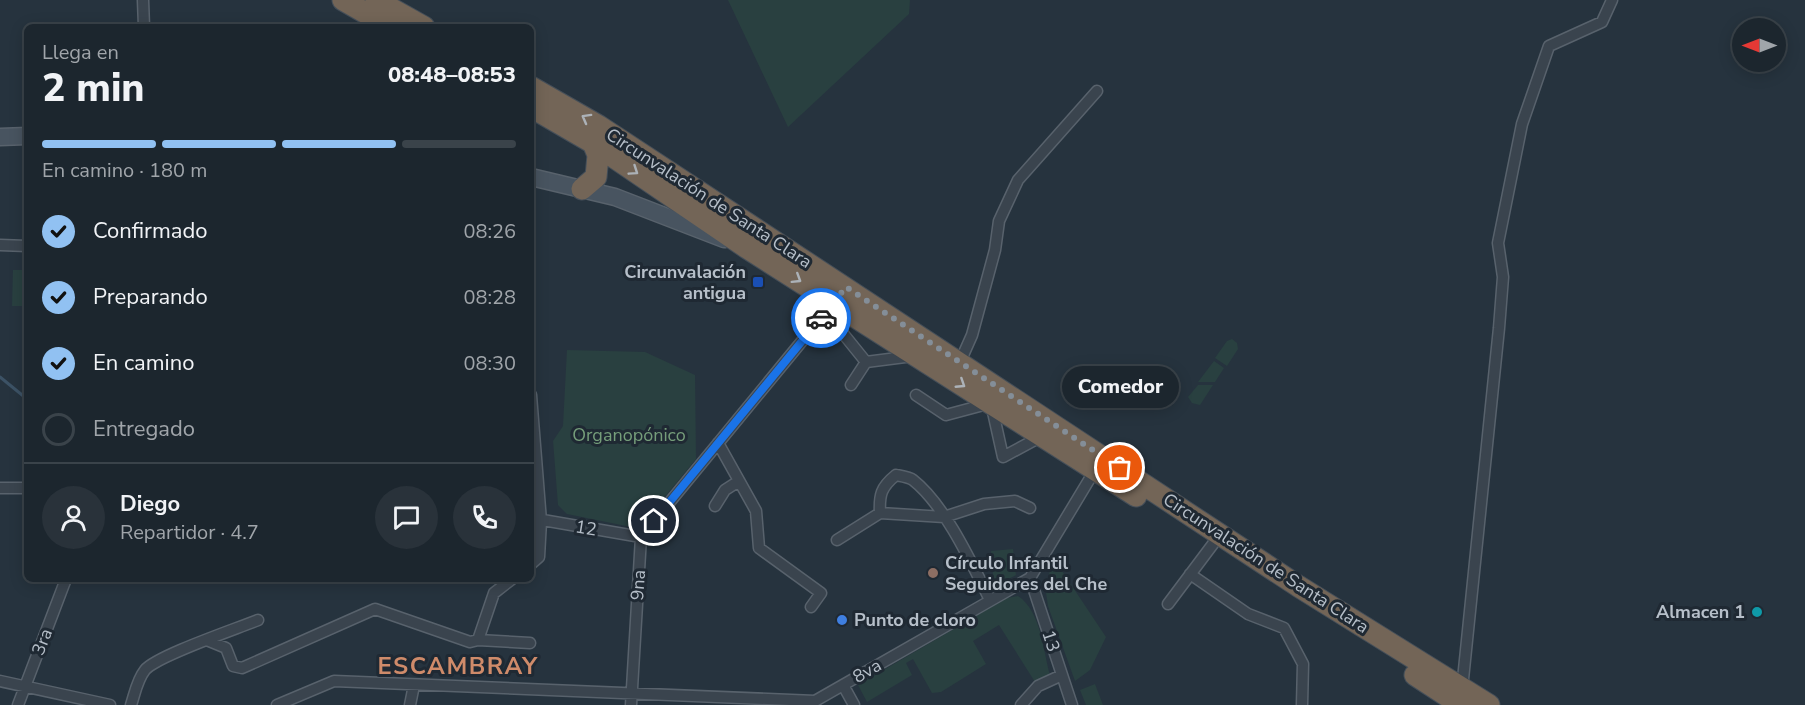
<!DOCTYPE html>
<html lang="es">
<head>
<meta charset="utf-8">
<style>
	body { margin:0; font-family:"Nunito Sans",sans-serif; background:#29323a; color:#f1f3f6; height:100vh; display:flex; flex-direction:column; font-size:22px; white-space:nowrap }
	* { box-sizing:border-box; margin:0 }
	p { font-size:20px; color:#a0a5aa }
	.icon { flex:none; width:33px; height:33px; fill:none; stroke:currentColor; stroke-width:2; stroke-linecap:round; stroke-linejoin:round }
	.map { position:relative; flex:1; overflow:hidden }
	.panel { position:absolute; left:24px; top:24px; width:510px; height:558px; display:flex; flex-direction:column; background:#1c262e; border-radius:9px; box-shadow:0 3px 15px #0003,0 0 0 2px #3a434a }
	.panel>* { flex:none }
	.needle { width:39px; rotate:270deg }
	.tools { position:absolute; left:1732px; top:18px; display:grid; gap:12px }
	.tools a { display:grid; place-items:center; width:54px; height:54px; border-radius:50%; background:#1c262e; box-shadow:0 3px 15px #0003,0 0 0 2px #3a434a; font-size:30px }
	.pin { position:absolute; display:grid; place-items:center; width:51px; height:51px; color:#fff; margin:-26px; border:3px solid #fff; border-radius:50%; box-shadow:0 2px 6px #0007 }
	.courier { position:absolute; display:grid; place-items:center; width:60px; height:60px; margin:-30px; border:4px solid #1a73e8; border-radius:50%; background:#fff; color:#222; box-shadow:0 2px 8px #0007 }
	.bubble { position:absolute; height:42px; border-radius:21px; background:#1c262e; box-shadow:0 3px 15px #0003,0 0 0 2px #3a434a; font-size:20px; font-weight:800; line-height:42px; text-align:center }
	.summary em { font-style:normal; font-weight:800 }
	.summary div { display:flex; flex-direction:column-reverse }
	.summary { display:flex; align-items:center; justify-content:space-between; height:102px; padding:0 18px }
	h1 { font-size:39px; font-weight:800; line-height:45px }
	.bar { display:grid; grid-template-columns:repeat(4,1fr); gap:9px 6px; align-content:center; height:72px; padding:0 18px }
	.bar i { height:8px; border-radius:4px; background:#3a434a }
	.bar .on { background:#91c1f2 }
	.bar p { grid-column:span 4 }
	.line { display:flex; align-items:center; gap:15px; padding:0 18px; border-top:2px solid #3a434a }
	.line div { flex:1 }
	.round { display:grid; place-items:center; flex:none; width:63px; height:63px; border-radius:32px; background:#29323a }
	ol { padding:0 18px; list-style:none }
	li { display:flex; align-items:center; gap:18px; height:66px }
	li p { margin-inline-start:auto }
	li .icon { padding:6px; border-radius:50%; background:#91c1f2; color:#111; stroke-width:4 }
	li:last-child { color:#a0a5aa }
	li i { width:33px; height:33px; border:3px solid #3a434a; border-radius:50% }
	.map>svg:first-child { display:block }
	.green { fill:#294040 }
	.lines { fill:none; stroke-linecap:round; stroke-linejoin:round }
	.stream { stroke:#3c5265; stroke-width:3 }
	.street-casing { stroke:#58626c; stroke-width:13 }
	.secondary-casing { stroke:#58626c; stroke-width:19 }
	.highway-casing { stroke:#454f59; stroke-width:23 }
	.street { stroke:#3a444e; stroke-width:10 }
	.secondary { stroke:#485460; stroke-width:16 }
	.highway { stroke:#736557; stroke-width:21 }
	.oneway { stroke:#acb2b8 }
	.done { stroke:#848e98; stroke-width:6; stroke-dasharray:0 10.8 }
	.route { stroke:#1a73e8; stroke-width:8 }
	.transit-dot { fill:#1a4fb4; stroke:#1f2933; stroke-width:2 }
	.education-dot { fill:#8d6e63; stroke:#1f2933; stroke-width:2 }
	.culture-dot { fill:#0f9aa8; stroke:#1f2933; stroke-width:2 }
	.shop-dot { fill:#3f7fe0; stroke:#1f2933; stroke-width:2 }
	.labels { text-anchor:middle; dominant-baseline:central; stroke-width:6; stroke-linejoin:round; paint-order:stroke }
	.street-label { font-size:18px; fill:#b6bfc9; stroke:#1f2933 }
	.poi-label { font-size:18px; font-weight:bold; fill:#b6bfc9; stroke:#1f2933; text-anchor:end }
	.park-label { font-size:18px; fill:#759d7a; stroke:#1f2933 }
	.district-label { font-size:24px; font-weight:bold; letter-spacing:1.5px; fill:#cf8b6a; stroke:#1f2933 }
</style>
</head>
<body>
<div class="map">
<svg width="1805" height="705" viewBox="0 0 1805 705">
	<rect width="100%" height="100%" fill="#26333e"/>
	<path class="green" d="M728,0H910L909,14L788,127Z
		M13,270H27V306H12Z
		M1232,339L1237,343L1238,349L1227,366L1215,358L1227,341Z
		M567,350L645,352L695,375L696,459L648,517L631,527L567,514L558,505L553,441L563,426Z
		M1214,361L1224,368L1215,382H1198Z
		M1198,385H1213L1200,405L1192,403L1188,397Z
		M1013,549L1016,575L994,587L991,551Z
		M1054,559L1106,637L1090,670L1075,681L1048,606L1045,586Z
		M1018,596C1041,611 1043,650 1050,675L1035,682L999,625L973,641L986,664L941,692L932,693L913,659L906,663L912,675L867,702L858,685L1007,598Z
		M1095,684L1103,705H1086L1080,690Z"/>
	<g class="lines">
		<path class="stream" d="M0,377L27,399"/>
		<defs>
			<path id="street" d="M143,0L144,27
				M0,245L27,246
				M834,306L841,331L866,362L913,356
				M960,362L972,335L995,250L999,221L1018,180L1097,91
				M851,385L866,362
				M531,395L541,521L539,557L531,564
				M916,395L946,415L991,403L1003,457L1042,436
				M718,443L756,511L759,548L821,593L811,607
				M0,488H27
				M715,506L725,490L739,481
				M880,513C879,495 881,487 896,475C901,476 909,477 913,480C945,505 972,564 990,600
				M531,518L641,537
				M837,540L880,513L944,517L984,504L1015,501L1030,508
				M1190,574L1248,614L1284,628L1303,664L1302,705
				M1030,578L1072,705
				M1168,604L1213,544
				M478,640L494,593L512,579
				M209,641L226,648L233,666L242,668L375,609L470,642L478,640L530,643
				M0,681L110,705
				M843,685L854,705
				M1462,689L1499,328L1503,277L1498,243L1522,124L1549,46L1602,22L1612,0
				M18,705L66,579
				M131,705C135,693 137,680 145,670C156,656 236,629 258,620
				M277,705L334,681L815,701L1030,578L1095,470
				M410,705L414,685
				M631,705L641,537L835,301
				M1021,705L1038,686L1062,675"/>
			<path id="secondary" d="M0,137L27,136
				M531,177L615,197L724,239"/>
			<path id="highway" d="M343,0L390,27
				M376,0L424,27
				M531,87L599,126L1298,586L1489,705
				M531,107L593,143L747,248L1136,496
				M582,189L596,177L598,155L593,143
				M1415,675L1461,705"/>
		</defs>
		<use href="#street" class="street-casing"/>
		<use href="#secondary" class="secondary-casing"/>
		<use href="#highway" class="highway-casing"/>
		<use href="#street" class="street"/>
		<use href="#secondary" class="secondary"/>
		<use href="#highway" class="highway"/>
	</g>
	<defs><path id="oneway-chevron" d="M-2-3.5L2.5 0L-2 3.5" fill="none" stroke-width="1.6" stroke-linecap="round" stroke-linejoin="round" transform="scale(1.5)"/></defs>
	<g class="oneway">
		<use href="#oneway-chevron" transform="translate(586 118) rotate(-151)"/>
		<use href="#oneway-chevron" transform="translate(634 171) rotate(34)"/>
		<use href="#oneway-chevron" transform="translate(797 279) rotate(32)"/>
		<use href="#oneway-chevron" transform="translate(961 384) rotate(33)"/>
	</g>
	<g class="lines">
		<path class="done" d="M821,318L846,287L1120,468"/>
		<path class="route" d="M654,521L821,318"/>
	</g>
	<rect class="transit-dot" x="752" y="276" width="12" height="12" rx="3"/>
	<circle class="education-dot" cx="933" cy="573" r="6"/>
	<circle class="culture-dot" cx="1757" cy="612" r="6"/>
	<circle class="shop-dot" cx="842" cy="620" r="6"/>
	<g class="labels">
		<g class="street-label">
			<text transform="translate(709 198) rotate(33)">Circunvalación de Santa Clara</text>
			<text transform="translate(586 528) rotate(9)">12</text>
			<text transform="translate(1266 563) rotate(33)">Circunvalación de Santa Clara</text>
			<text transform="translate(638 585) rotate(-86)">9na</text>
			<text transform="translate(1051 641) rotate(72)">13</text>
			<text transform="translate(42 642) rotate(-69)">3ra</text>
			<text transform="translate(867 671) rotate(-30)">8va</text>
		</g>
		<g class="poi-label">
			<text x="746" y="272">Circunvalación<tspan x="746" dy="21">antigua</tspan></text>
			<text x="945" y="563" text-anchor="start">Círculo Infantil<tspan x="945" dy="21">Seguidores del Che</tspan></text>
			<text x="1745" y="612">Almacen 1</text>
			<text x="854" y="620" text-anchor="start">Punto de cloro</text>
		</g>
		<g class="park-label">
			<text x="629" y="435">Organopónico</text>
		</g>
		<g class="district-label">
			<text x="458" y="666">ESCAMBRAY</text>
		</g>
	</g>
</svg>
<div class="tools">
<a><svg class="needle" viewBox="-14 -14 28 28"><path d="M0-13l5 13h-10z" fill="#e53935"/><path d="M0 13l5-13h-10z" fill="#a0a5aa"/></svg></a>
</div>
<div class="pin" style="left:1120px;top:468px;background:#ea580c"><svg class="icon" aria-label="bag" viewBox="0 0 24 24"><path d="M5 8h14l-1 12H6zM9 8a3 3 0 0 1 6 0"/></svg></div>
<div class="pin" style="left:654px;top:521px;background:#1f2937"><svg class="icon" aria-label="home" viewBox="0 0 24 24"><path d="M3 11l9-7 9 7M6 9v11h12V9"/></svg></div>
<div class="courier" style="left:821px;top:318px"><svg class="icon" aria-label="car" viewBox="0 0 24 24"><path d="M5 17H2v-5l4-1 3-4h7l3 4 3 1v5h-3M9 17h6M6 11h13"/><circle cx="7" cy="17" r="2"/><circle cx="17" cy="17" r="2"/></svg></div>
<div class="bubble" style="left:1062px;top:366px;width:117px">Comedor</div>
<section class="panel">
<div class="summary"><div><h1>2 min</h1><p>Llega en</p></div><em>08:48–08:53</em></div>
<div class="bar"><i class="on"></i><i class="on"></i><i class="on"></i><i></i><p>En camino · 180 m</p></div>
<ol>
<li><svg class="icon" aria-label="check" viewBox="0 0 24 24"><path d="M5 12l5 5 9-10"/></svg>Confirmado<p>08:26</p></li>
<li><svg class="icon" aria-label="check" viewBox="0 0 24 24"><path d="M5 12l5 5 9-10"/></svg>Preparando<p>08:28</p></li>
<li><svg class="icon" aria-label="check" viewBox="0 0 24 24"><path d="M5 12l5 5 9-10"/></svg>En camino<p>08:30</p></li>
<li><i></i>Entregado</li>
</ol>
<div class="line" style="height:108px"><a class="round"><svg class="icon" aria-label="person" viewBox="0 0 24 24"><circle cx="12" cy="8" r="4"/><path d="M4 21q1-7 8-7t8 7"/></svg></a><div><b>Diego</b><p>Repartidor · 4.7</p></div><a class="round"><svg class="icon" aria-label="chat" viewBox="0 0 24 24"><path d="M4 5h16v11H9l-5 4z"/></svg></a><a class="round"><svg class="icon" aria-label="phone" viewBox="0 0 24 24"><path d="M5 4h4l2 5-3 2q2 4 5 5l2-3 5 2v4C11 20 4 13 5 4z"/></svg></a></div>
</section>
</div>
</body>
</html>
